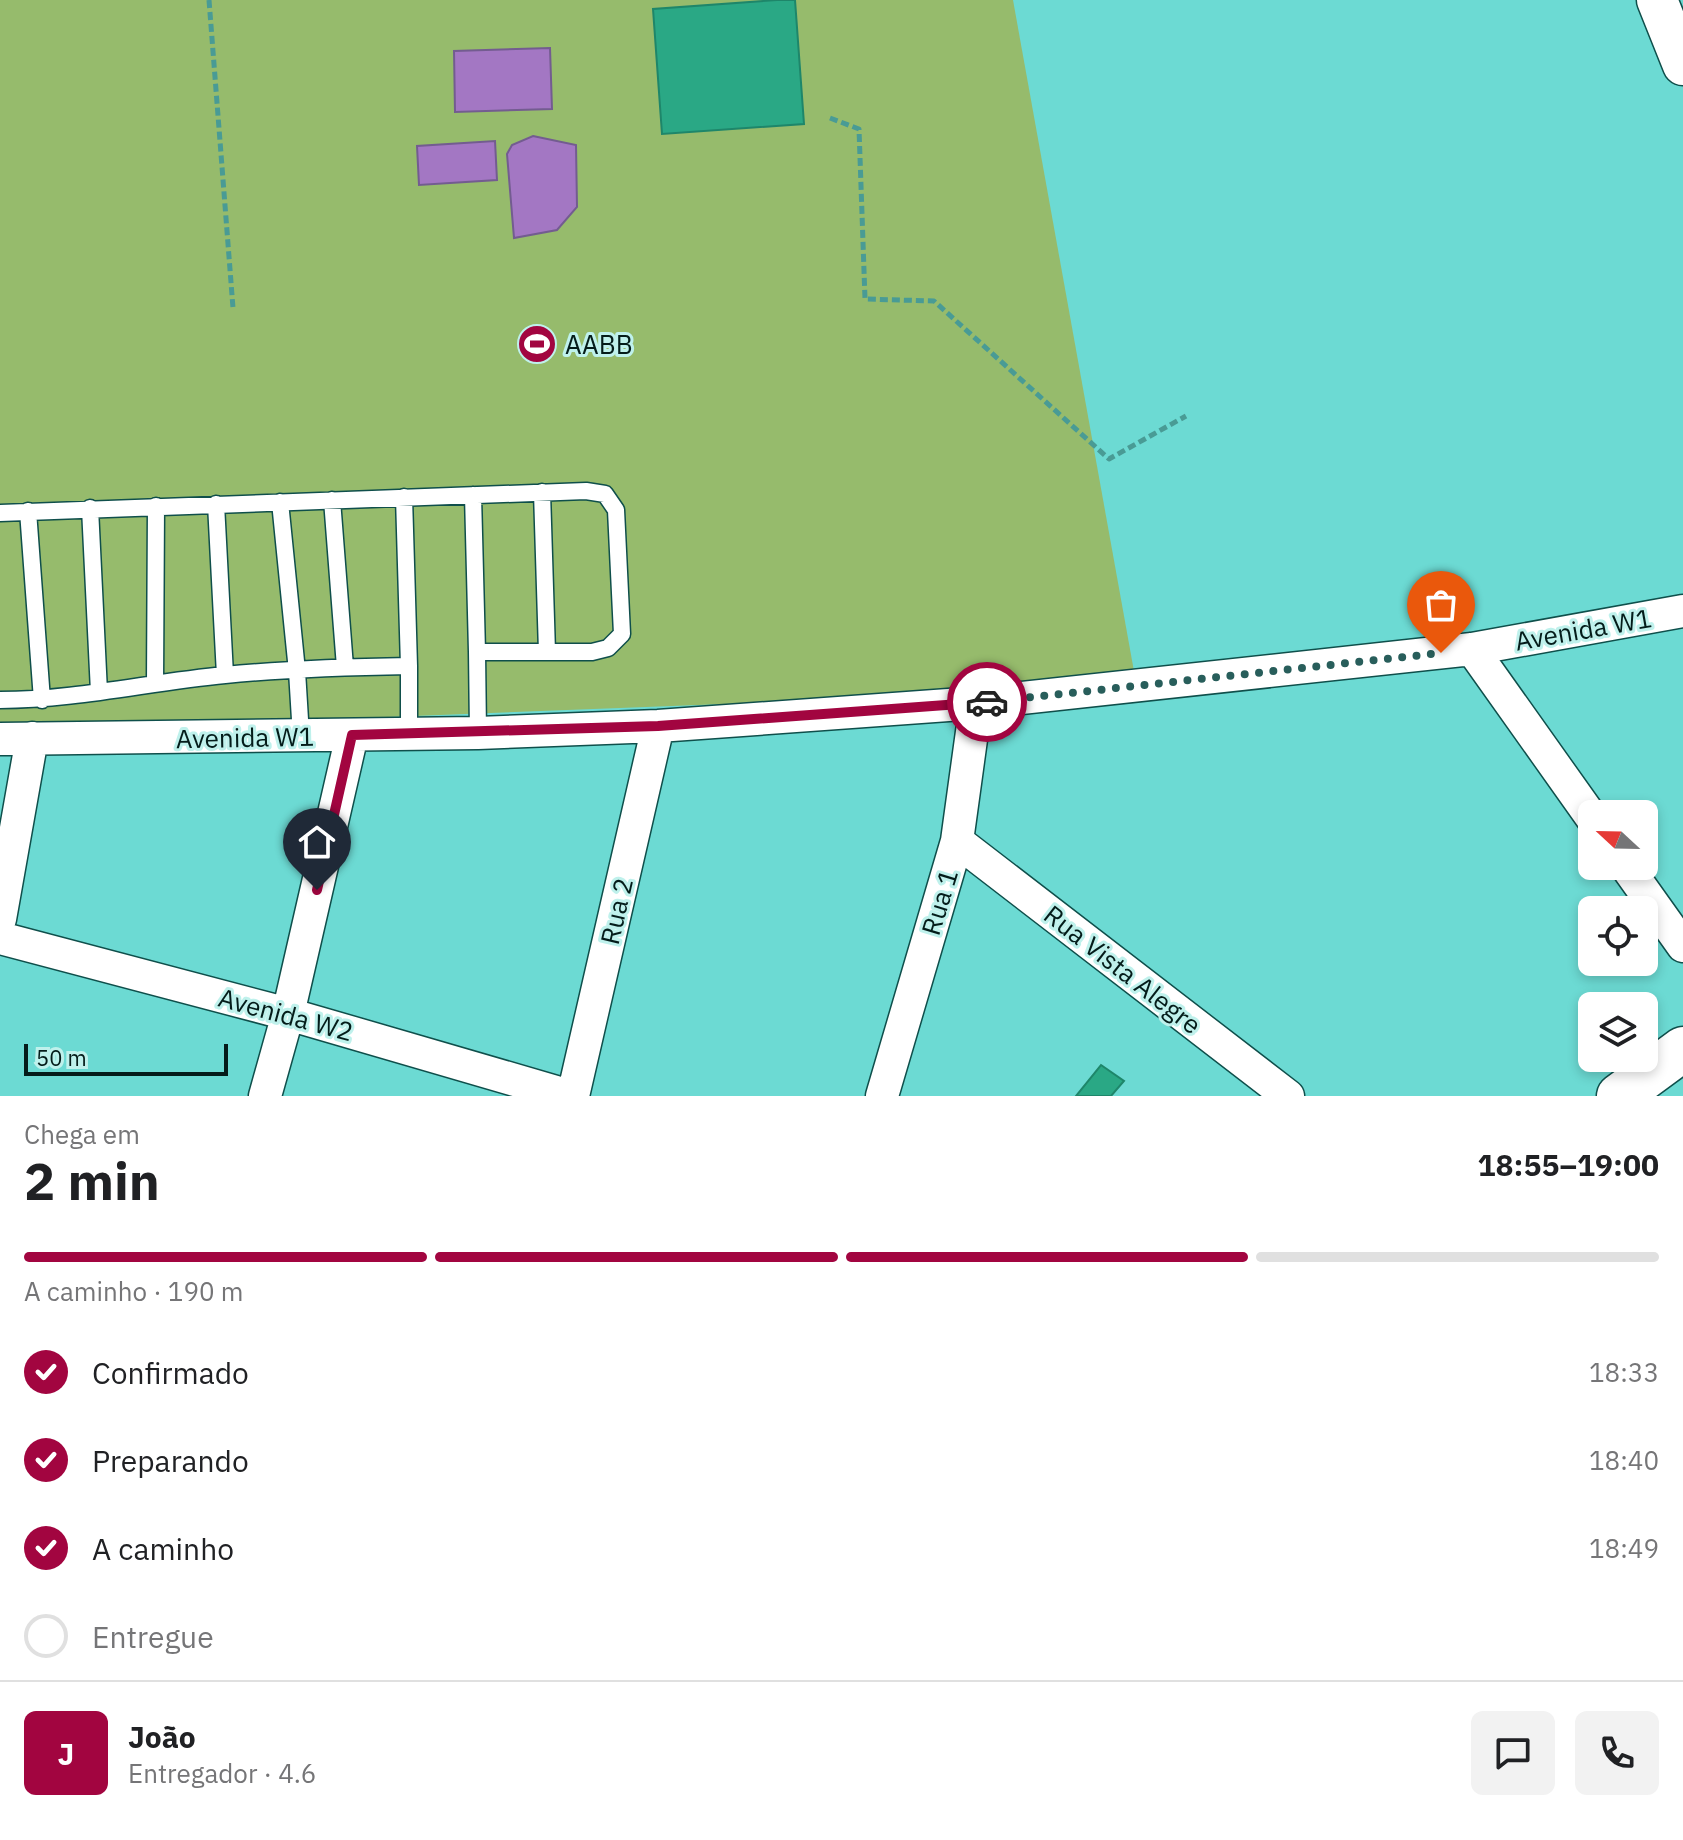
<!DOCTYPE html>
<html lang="pt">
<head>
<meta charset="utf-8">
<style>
	body { margin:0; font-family:"IBM Plex Sans",sans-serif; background:#f2f2f2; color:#202124; height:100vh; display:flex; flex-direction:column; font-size:30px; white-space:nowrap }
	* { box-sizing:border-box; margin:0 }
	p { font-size:26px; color:#757577 }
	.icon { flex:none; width:44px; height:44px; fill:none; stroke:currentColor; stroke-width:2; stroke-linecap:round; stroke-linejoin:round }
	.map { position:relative; height:1096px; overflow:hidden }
	.sheet { display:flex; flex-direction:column; background:#fff; flex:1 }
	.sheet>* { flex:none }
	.needle { width:52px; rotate:292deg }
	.fabs { position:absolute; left:1578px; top:800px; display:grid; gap:16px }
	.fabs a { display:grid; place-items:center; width:80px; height:80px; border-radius:12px; background:#fff; box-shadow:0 4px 12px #0003; font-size:40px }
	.scale { position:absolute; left:24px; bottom:20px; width:204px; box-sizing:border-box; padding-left:8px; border:4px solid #041c1a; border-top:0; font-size:22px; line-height:28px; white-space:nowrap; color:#041c1a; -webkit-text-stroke:6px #bff1ec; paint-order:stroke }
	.pin { position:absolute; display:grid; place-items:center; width:68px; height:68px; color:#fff; margin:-82px -34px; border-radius:50% 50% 50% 0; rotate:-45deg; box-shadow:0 0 8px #0007 }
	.pin .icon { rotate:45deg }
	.courier { position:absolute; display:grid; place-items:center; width:80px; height:80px; margin:-40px; border:6px solid #a20540; border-radius:50%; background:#fff; color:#222; box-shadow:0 2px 10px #0007 }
	.overview em { font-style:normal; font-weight:700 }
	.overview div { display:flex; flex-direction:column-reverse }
	.overview { display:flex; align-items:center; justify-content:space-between; height:136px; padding:0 24px }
	h1 { font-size:52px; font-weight:700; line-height:60px }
	.bar { display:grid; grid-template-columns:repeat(4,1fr); gap:12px 8px; align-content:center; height:96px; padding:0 24px }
	.bar i { height:10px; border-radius:6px; background:#e0e0e0 }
	.bar .selected { background:#a20540 }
	.bar p { grid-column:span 4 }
	.line { display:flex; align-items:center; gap:20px; padding:0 24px; border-top:2px solid #e0e0e0 }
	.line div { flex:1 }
	.round { display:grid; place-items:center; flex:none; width:84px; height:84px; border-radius:12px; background:#f2f2f2 }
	ol { padding:0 24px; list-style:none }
	li { display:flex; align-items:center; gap:24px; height:88px }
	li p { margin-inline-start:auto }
	li .icon { padding:8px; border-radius:50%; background:#a20540; color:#fff; stroke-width:4 }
	li:last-child { color:#757577 }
	li i { width:44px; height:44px; border:4px solid #e0e0e0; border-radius:50% }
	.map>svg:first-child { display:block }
	.green { fill:#96bb6c }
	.water { fill:#a377c3; stroke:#735c90; stroke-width:2 }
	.building { fill:#2aa885; stroke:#1e866a; stroke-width:2 }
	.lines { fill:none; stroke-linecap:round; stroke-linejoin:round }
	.service-casing { stroke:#0f4f4b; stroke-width:19 }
	.minor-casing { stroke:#0f4f4b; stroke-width:35 }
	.tertiary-casing { stroke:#0f4f4b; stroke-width:43 }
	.secondary-casing { stroke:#0f4f4b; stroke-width:47 }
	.path { stroke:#499b95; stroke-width:5; stroke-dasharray:8 4; stroke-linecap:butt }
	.service { stroke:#fff; stroke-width:16 }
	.minor { stroke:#fff; stroke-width:32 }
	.tertiary { stroke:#fff; stroke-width:40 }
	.secondary { stroke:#fff; stroke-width:44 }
	.done { stroke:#285e5b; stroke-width:8; stroke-dasharray:0 14.4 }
	.route { stroke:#a20540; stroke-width:10 }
	.labels { text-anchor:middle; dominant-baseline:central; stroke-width:6; stroke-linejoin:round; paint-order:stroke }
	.poi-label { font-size:26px; fill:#041c1a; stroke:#bff1ec; text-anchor:start }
	.street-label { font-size:26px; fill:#041c1a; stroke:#bff1ec }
</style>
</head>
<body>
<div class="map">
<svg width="1683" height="1096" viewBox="0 0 1683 1096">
	<rect width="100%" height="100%" fill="#6cdad3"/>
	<path class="green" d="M0,0H1013L1137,688L0,732Z"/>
	<path class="water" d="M550,48L552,109L455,112L454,51Z
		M533,136L576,145L577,207L557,230L514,238L507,154L512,145Z
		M495,141L497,180L419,185L417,146Z"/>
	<path class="building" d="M777,0H795L804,124L662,134L653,9Z
		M1101,1065L1124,1081L1111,1096H1076Z"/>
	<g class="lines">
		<defs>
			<path id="service" d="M542,492L547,652
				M473,495L477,652
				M404,497L409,666
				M332,500L345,667
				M280,502L297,671L301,736
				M216,504L225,675
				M90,508L99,692
				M28,511L42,700
				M0,513L586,491L605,494L616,510L622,634L608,648L592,652H477L478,733
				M155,684L156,506
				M0,700C76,700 150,682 225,675C286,669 348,667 409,666V734"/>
			<path id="minor" d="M1472,649L1592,818
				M0,739L478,733L658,726L976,703L1472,649L1683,611
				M957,841L1288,1096
				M1626,866L1683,946
				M0,919L32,738
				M0,938L288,1014L570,1096
				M265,1096L288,1014L352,735
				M573,1096L658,726
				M882,1096L957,841L976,703"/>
			<path id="tertiary" d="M1657,0L1683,65"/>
			<path id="secondary" d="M1619,1096L1683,1049"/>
		</defs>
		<use href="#service" class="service-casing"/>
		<use href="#minor" class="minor-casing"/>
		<use href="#tertiary" class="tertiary-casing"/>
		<use href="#secondary" class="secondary-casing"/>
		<path class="path" d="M209,0L233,308
			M830,118L859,129L865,299L934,301L1109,459L1186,416"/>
		<use href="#service" class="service"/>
		<use href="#minor" class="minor"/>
		<use href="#tertiary" class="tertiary"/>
		<use href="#secondary" class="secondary"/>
	</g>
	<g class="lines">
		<path class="done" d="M987,702L1441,653"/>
		<path class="route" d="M317,890L352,735L658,726L987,702"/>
	</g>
	<defs>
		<symbol id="stadium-disc" viewBox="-11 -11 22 22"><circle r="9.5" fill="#a20540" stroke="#bff1ec"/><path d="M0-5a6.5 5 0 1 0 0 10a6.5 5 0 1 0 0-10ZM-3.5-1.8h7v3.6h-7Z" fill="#fff"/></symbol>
	</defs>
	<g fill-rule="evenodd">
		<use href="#stadium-disc" x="515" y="322" width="44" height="44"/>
	</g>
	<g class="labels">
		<g class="poi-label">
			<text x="565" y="344">AABB</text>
		</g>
		<g class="street-label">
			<text transform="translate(1583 629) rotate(-10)">Avenida W1</text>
			<text transform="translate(245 737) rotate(-1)">Avenida W1</text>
			<text transform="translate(939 902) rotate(-73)">Rua 1</text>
			<text transform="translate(616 911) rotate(-77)">Rua 2</text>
			<text transform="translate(1123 969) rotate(38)">Rua Vista Alegre</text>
			<text transform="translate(286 1014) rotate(15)">Avenida W2</text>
		</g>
	</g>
</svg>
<div class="fabs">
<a><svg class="needle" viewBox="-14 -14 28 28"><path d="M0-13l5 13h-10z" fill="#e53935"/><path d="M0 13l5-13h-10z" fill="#757577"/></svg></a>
<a><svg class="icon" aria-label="locate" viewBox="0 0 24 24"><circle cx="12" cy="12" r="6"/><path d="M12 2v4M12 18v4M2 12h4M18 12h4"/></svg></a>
<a><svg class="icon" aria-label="layers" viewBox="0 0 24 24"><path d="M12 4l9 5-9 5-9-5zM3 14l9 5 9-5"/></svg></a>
</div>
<div class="scale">50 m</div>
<div class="pin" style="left:1441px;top:653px;background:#ea580c"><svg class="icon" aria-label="bag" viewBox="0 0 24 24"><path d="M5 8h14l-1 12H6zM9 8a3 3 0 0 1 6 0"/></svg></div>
<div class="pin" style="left:317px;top:890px;background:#1f2937"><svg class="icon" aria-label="home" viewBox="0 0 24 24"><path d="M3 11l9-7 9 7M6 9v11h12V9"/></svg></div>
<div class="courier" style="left:987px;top:702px"><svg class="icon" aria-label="car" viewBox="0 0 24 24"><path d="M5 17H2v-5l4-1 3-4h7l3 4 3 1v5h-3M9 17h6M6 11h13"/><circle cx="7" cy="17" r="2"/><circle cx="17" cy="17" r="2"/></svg></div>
</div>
<section class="sheet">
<div class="overview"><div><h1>2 min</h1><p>Chega em</p></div><em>18:55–19:00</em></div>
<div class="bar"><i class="selected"></i><i class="selected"></i><i class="selected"></i><i></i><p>A caminho · 190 m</p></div>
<ol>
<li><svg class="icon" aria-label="check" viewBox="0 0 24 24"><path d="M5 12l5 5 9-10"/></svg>Confirmado<p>18:33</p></li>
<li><svg class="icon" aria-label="check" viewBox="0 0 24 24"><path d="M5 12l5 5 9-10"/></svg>Preparando<p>18:40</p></li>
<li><svg class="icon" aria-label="check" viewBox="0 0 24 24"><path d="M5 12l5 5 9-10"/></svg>A caminho<p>18:49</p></li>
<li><i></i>Entregue</li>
</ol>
<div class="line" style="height:144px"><b class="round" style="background:#a20540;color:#fff">J</b><div><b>João</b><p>Entregador · 4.6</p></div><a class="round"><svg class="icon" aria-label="chat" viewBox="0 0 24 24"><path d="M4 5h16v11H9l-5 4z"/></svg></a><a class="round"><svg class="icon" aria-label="phone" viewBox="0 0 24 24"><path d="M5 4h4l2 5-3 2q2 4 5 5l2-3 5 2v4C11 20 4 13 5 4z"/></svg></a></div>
</section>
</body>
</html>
